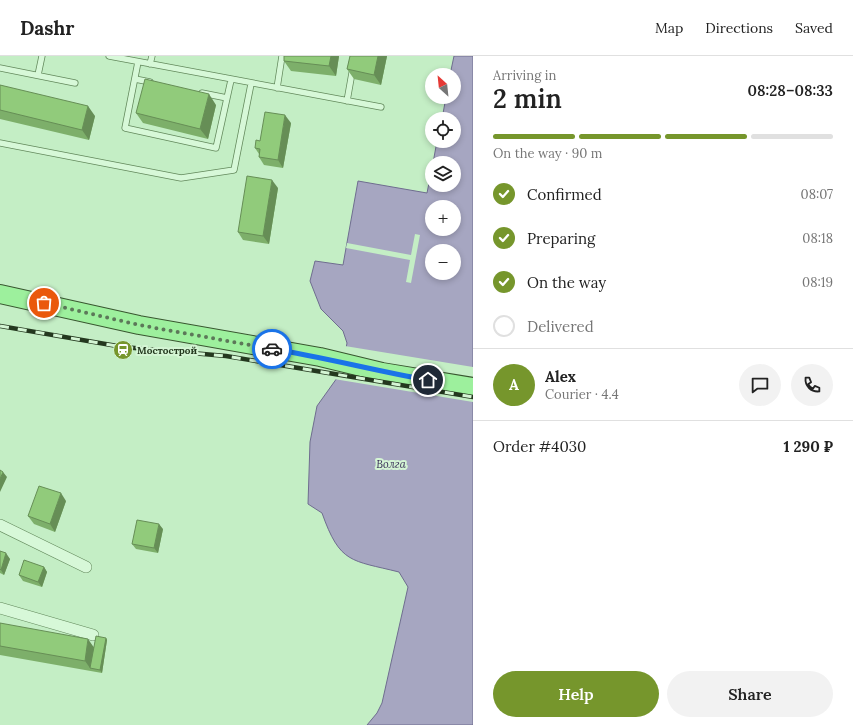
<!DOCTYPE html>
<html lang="en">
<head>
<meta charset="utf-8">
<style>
	body { margin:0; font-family:Lora,serif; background:#f2f2f2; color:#222; height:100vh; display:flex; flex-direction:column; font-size:15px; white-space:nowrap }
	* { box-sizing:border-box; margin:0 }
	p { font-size:13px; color:#767676 }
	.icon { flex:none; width:22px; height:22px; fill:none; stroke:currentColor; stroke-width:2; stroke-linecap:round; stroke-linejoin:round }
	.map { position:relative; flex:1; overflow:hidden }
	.details { display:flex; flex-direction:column; background:#fff; width:380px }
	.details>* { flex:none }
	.needle { width:26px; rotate:333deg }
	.buttons { position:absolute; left:425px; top:12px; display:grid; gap:8px }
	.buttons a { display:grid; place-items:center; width:36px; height:36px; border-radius:50%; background:#fff; box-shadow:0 2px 6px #0003; font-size:20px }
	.pin { position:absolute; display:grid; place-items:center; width:34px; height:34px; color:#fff; margin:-17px; border:2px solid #fff; border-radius:50%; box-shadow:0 1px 4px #0007 }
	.courier { position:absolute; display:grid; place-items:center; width:40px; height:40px; margin:-20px; border:3px solid #1a73e8; border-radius:50%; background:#fff; color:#222; box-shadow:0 1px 5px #0007 }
	.summary em { font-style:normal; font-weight:600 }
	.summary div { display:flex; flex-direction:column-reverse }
	.summary { display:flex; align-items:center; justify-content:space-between; height:68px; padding:0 20px }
	h1 { font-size:26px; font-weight:600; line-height:30px }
	.bar { display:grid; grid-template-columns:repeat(4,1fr); gap:6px 4px; align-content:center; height:48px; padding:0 20px }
	.bar i { height:5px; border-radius:3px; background:#e0e0e0 }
	.bar .current { background:#76962c }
	.bar p { grid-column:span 4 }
	.line { display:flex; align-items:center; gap:10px; padding:0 20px; border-top:1px solid #e0e0e0 }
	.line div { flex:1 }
	.round { display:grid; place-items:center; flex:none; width:42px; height:42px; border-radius:21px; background:#f2f2f2 }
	ol { padding:0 20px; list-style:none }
	li { display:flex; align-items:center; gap:12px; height:44px }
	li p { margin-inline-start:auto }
	li .icon { padding:4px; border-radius:50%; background:#76962c; color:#fff; stroke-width:4 }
	li:last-child { color:#767676 }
	li i { width:22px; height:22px; border:2px solid #e0e0e0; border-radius:50% }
	.primary-button { display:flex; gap:8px; margin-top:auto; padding:8px 20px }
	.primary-button a { flex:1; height:46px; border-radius:24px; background:#76962c; color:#fff; font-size:16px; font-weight:600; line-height:46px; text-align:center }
	.primary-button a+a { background:#f2f2f2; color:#222 }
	header { display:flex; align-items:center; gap:24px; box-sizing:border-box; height:56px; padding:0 20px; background:#fff; border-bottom:1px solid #e0e0e0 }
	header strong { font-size:19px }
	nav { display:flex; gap:22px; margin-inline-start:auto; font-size:14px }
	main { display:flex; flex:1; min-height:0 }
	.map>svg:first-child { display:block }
	.water { fill:#a6a6c1; stroke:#6f6d8f; fill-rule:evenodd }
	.pier { fill:#c4eec5 }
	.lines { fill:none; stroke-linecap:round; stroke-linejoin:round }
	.lane-casing { stroke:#62885b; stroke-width:7 }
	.street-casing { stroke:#62885b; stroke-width:12 }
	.primary-casing { stroke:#38562f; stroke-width:20 }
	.lane { stroke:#d7f8d8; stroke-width:5.5 }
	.street { stroke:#d7f8d8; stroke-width:11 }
	.primary { stroke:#9df09d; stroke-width:18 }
	.rail-casing { stroke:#24381f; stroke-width:4.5 }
	.rail { stroke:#d4f5d4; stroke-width:3; stroke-dasharray:9; stroke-linecap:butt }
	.wall { fill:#7daf6a }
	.shaded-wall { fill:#668e56 }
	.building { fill:#91cb7b; stroke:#668e56 }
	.done { stroke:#5c7859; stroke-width:4; stroke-dasharray:0 7.2 }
	.route { stroke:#1a73e8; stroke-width:5 }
	.labels { text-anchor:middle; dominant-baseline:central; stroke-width:4; stroke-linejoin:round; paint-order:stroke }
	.poi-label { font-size:10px; font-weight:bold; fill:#24381f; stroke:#d4f5d4; text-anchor:start }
	.water-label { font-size:11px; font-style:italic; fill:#382e58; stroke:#d4f5d4 }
</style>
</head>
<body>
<header>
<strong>Dashr</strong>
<nav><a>Map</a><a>Directions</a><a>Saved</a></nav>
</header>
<main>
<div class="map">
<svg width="473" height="669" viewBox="0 0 473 669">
	<rect width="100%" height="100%" fill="#c4eec5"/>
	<path class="water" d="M454,0H473V669H367L377,657L382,647L408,531L399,516C351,504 340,508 322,457L308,448L310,386L317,350L342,315L347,287L343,275L321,253L310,225L315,205L343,209L358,125L427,137L432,112V129H454V107H433L437,85H454V63H442L446,41H454V19H450ZM432,151H454V173H432ZM432,195H454V217H432Z"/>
	<path class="pier" d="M415,178L420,179L411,227L406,226L410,204L346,192L347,187L411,199Z
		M345,290L473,311V346L334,323L341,314Z"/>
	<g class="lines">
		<defs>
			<path id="lane" d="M109,0L381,51
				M138,6L125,72L216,92L231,24
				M150,8L152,0
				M0,12L75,27
				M38,19L42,0
				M135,23L150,26
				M277,32L282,0
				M202,37L227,42
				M347,45L355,0
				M0,87L181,122L234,114L251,28"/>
			<path id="street" d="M0,469L86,511
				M0,552L93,579"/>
			<path id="primary" d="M0,238L139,269L320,301L382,316L473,331"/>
		</defs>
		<use href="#lane" class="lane-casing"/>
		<use href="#street" class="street-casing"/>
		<use href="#primary" class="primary-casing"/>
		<use href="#lane" class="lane"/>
		<use href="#street" class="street"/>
		<use href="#primary" class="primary"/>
		<defs>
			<path id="rail" d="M0,270L123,291L226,300L473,341"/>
		</defs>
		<use href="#rail" class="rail-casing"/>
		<use href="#rail" class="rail"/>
	</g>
	<path class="wall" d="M339,0L336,20L291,15L284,5Z
		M350,0H387L381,29L354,23L347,13Z
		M0,29L95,60L89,84L0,63Z
		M216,49L208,83L143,67L136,57Z
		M291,67L283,112L264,109L259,101V98L255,92L260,85Z
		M278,132L269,188L243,184L238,176Z
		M66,445L55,476L34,468L28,460Z
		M163,473L158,497L136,493L132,488Z
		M0,495L10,503L4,519L0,517Z
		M44,511L47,516L42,531L23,525L19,519Z
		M0,567L94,591L106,582L107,584L102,617L0,599Z"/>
	<path class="shaded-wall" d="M331,0H339L336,20L329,10Z
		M378,0H387L381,29L374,19Z
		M209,38L216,49L208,83L200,73Z
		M88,50L95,60L89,84L82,74Z
		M285,59L291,67L283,112L278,104Z
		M272,124L278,132L269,188L263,180Z
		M3,416L7,421L0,436V423Z
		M61,437L66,445L55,476L50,468Z
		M159,468L163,473L158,497L154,492Z
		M6,497L10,503L4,519L1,514Z
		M44,511L47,516L42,531L38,526Z
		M106,582L107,584L102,617L100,614Z
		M88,583L95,593L90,612L85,605Z"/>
	<path class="building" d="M284,0H331L329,10L284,5Z
		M350,0H378L374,19L347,13Z
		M145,23L209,38L200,73L136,57Z
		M0,29L88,50L82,74L0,54Z
		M265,56L285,59L278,104L259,101L260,93L255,92L256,84L260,85Z
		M247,120L272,124L263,180L238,176Z
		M0,414L3,416L0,423Z
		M39,430L61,437L50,468L28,460Z
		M137,464L159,468L154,492L132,488Z
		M0,495L6,497L1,514L0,513Z
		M24,504L44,511L38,526L19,519Z
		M0,567L88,583L85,605L0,590Z
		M96,580L106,582L100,614L90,612Z"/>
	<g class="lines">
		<path class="done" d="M44,247L139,269L272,293"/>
		<path class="route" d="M272,293C324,301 375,315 428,324"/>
	</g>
	<defs>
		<symbol id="station-disc" viewBox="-11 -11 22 22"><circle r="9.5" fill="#76962c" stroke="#d4f5d4"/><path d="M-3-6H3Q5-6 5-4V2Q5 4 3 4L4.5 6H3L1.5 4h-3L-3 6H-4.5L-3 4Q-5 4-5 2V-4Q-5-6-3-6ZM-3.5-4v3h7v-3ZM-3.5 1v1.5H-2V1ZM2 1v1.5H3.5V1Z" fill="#fff"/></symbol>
	</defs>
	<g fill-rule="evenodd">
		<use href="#station-disc" x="112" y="283" width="22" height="22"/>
	</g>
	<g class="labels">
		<g class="poi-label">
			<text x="137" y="294">Мостострой</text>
		</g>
		<g class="water-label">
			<text x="391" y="408">Волга</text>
		</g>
	</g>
</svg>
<div class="buttons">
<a><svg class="needle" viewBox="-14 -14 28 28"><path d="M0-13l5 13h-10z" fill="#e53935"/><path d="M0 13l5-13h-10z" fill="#767676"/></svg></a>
<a><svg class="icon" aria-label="locate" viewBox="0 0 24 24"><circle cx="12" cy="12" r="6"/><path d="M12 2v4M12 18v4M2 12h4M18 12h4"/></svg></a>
<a><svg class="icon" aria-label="layers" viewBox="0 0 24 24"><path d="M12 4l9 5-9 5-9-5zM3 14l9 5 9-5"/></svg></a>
<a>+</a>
<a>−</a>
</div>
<div class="pin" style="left:44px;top:247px;background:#ea580c"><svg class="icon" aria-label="bag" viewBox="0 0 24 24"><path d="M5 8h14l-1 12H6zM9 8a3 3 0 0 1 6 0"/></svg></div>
<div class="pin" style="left:428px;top:324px;background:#1f2937"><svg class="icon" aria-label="home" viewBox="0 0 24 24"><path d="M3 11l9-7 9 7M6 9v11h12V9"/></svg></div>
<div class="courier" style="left:272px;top:293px"><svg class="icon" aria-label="car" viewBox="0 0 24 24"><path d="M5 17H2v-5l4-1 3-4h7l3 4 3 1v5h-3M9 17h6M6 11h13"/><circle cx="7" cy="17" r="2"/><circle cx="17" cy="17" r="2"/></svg></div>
</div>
<section class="details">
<div class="summary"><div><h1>2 min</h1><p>Arriving in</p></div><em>08:28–08:33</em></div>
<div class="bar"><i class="current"></i><i class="current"></i><i class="current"></i><i></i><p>On the way · 90 m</p></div>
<ol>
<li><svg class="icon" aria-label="check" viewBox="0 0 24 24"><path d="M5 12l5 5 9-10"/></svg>Confirmed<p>08:07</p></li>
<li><svg class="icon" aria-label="check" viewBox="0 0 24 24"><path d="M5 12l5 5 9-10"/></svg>Preparing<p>08:18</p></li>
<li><svg class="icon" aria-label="check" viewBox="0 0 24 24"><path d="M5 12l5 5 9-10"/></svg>On the way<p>08:19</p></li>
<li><i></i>Delivered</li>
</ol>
<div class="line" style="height:72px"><b class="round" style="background:#76962c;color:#fff">A</b><div><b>Alex</b><p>Courier · 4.4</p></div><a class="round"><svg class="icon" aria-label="chat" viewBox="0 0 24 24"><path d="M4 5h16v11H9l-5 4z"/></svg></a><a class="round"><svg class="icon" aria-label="phone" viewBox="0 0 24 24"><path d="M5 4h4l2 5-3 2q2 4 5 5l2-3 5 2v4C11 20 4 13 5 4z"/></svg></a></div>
<div class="line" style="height:52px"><div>Order #4030</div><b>1 290 ₽</b></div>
<div class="primary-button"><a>Help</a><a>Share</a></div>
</section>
</main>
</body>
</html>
